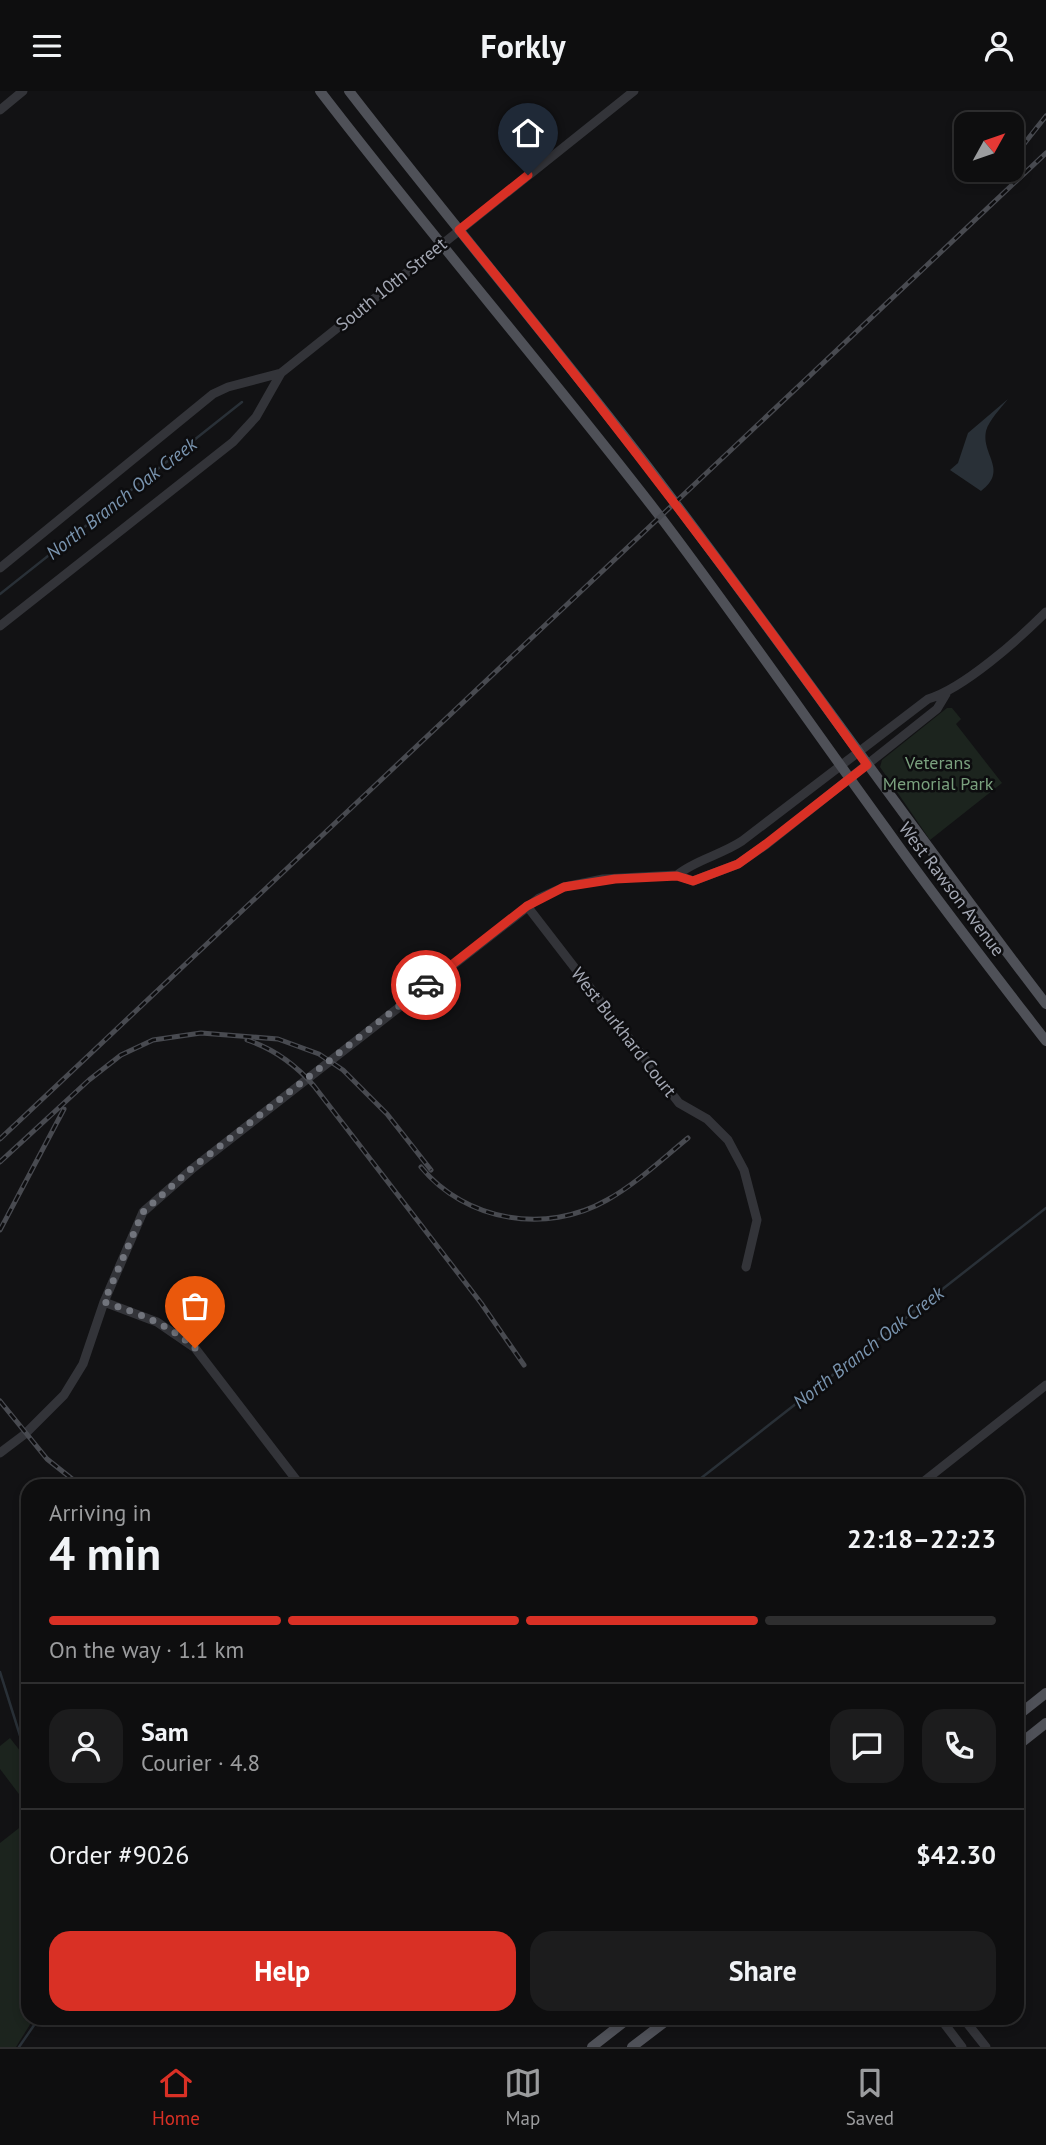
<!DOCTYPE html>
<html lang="en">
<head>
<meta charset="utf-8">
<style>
	body { margin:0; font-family:"PT Sans",sans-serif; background:#1c1c1d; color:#f1f3f6; height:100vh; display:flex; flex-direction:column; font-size:26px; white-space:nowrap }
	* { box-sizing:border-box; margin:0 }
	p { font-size:23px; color:#9b9c9e }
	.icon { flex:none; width:38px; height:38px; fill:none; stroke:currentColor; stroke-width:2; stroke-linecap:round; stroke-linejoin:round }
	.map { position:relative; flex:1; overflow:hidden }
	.panel { position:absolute; left:21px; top:1388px; width:1003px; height:546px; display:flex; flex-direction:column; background:#0e0e0f; border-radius:21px; box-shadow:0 4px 10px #0003,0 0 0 2px #2e2e2f }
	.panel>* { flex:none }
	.needle { width:46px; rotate:50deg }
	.buttons { position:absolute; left:954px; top:21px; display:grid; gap:14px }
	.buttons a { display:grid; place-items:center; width:70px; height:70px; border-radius:14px; background:#0e0e0f; box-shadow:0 4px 10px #0003,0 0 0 2px #2e2e2f; font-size:35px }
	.pin { position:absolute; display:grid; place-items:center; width:60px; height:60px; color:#fff; margin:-72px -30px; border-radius:50% 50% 50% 0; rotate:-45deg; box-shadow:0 0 7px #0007 }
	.pin .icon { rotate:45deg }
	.courier { position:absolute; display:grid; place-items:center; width:70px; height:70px; margin:-35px; border:5px solid #d93025; border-radius:50%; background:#fff; color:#222; box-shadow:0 2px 9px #0007 }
	.summary em { font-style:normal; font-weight:600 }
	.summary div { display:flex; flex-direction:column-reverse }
	.summary { display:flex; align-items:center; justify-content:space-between; height:119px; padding:0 28px }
	h1 { font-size:46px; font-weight:600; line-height:52px }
	.bar { display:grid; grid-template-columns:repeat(4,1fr); gap:10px 7px; align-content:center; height:84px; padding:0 28px }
	.bar i { height:9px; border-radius:5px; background:#2e2e2f }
	.bar .current { background:#d93025 }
	.bar p { grid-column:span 4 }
	.line { display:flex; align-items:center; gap:18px; padding:0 28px; border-top:2px solid #2e2e2f }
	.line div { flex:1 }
	.round { display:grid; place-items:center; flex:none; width:74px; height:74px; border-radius:21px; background:#1c1c1d }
	.action { display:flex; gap:14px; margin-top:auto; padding:14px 28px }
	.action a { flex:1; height:80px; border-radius:21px; background:#d93025; color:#fff; font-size:28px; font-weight:600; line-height:80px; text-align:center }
	.action a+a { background:#1c1c1d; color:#f1f3f6 }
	header { display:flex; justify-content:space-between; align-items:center; height:91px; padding:0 28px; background:#0e0e0f; font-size:32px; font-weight:600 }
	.menu { display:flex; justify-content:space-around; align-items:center; height:98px; border-top:2px solid #2e2e2f; background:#0e0e0f; font-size:19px; color:#9b9c9e }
	.menu a { display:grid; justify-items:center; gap:4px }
	.menu .current { color:#d93025 }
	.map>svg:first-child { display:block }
	.green { fill:#1c241e }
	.water { fill:#293037 }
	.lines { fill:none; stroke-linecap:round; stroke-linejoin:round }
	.stream { stroke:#293037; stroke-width:2.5 }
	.minor { stroke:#333439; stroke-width:9 }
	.major { stroke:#4f5158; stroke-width:10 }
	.rail-casing { stroke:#484a50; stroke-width:5 }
	.rail { stroke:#0d0d0f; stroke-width:2.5; stroke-dasharray:8; stroke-linecap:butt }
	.done { stroke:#71747c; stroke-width:7; stroke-dasharray:0 12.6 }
	.route { stroke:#d93025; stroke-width:9 }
	.labels { text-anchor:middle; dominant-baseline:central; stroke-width:5; stroke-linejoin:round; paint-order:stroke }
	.street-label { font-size:18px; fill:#a4a8b4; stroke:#0d0d0f }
	.park-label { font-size:18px; fill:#7aa07e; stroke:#0d0d0f }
	.water-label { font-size:19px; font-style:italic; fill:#7a95b0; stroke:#0d0d0f }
</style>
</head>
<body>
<header><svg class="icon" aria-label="menu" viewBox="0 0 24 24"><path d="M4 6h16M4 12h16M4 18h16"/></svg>Forkly<svg class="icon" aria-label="person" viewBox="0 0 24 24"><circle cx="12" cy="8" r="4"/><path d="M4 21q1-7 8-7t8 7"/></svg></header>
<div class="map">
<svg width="1046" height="1956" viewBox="0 0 1046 1956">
	<rect width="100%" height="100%" fill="#121214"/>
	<path class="green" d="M947,617H952L961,628L956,633L1002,692L930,749L880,676L882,669Z
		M10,1647L28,1670V1715L0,1678V1655Z
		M28,1730V1927H34L16,1956H0V1752Z"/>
	<path class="water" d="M1008,308C1001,317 989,329 986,340C981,364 1009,379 981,400L950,379L958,372L968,342Z"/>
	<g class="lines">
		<path class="stream" d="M0,503L242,311
			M691,1395L1046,1117
			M0,1581L28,1670
			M19,1956L39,1927"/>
		<path class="minor" d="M0,19L23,0
			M0,477L213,303L228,296L281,282
			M0,535L233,351L256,326L281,282L634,0
			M677,784C695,769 721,764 742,750L928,608C963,598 1019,548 1046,521
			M527,815L679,1012L707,1028L728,1049L744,1079L757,1129L746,1176
			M104,1211L157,1231L195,1257L301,1395
			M0,1362L25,1343L64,1304L83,1273L104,1211L143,1121L192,1078L539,807L564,796L603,788L677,784L693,790L738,773L767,753L937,618L946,603
			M918,1395L1046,1294
			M940,1927L962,1956
			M963,1927L986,1956"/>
		<path class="major" d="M320,0C432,146 553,286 665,432C741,533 813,637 887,739C938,811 992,880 1046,950
			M349,0C448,128 552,251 651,380C785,556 911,737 1046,913
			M1017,1625L1046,1602
			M1017,1655L1046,1632
			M592,1956L629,1927
			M632,1956L670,1927"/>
		<defs>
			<path id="rail" d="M1012,68L1046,25
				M247,949C274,958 295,973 314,995L481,1212L524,1274
				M0,1048L1046,62
				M0,1071L89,989L121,964L153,949L201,942L278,948L319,963L343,979L387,1023L431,1079
				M421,1076C465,1130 546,1144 607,1109C636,1093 662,1068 688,1047
				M0,1139L64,1018
				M0,1310L47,1368L81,1395"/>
		</defs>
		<use href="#rail" class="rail-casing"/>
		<use href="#rail" class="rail"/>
	</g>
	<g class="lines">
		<path class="done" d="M195,1257C168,1233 138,1222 104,1211L143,1121L192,1077L426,894"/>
		<path class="route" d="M426,894L527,815L564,796L615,788L677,785L693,790L738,773L766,753L867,674C737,491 601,313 459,139L528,84"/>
	</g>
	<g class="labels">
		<g class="street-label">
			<text transform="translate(391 193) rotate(-39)">South 10th Street</text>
			<text transform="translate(952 798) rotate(53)">West Rawson Avenue</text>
			<text transform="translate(624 941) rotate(52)">West Burkhard Court</text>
		</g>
		<g class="park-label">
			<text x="938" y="671">Veterans<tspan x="938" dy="21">Memorial Park</tspan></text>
		</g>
		<g class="water-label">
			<text transform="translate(121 407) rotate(-38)">North Branch Oak Creek</text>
			<text transform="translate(868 1256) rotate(-38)">North Branch Oak Creek</text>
		</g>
	</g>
</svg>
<div class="buttons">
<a><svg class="needle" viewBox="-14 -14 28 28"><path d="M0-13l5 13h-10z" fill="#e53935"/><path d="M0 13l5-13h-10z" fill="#9b9c9e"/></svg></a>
</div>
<div class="pin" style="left:195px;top:1257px;background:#ea580c"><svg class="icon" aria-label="bag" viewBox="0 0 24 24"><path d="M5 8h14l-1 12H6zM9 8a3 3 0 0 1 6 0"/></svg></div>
<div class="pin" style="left:528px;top:84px;background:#1f2937"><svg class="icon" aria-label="home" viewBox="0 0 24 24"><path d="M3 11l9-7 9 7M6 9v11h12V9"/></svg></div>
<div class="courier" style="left:426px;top:894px"><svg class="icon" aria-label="car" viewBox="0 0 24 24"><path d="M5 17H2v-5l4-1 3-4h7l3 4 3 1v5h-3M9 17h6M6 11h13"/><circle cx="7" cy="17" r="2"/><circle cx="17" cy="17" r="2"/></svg></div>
<section class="panel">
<div class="summary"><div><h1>4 min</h1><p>Arriving in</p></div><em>22:18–22:23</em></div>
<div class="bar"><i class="current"></i><i class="current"></i><i class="current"></i><i></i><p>On the way · 1.1 km</p></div>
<div class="line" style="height:126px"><a class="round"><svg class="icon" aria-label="person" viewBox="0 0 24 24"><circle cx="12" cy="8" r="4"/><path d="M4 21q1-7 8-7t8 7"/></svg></a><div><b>Sam</b><p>Courier · 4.8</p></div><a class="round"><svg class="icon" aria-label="chat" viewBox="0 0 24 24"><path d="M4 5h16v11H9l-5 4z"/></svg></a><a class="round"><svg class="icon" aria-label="phone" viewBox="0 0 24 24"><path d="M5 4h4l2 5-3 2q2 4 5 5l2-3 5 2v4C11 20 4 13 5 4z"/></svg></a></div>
<div class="line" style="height:91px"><div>Order #9026</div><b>$42.30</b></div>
<div class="action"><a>Help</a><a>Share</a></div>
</section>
</div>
<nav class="menu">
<a class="current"><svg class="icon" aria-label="home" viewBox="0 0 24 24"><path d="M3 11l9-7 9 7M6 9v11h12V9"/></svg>Home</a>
<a><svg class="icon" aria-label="map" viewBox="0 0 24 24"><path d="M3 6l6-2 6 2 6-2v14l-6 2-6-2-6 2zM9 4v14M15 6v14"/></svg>Map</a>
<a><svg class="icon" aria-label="saved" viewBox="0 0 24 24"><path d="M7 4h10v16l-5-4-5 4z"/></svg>Saved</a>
</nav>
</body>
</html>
